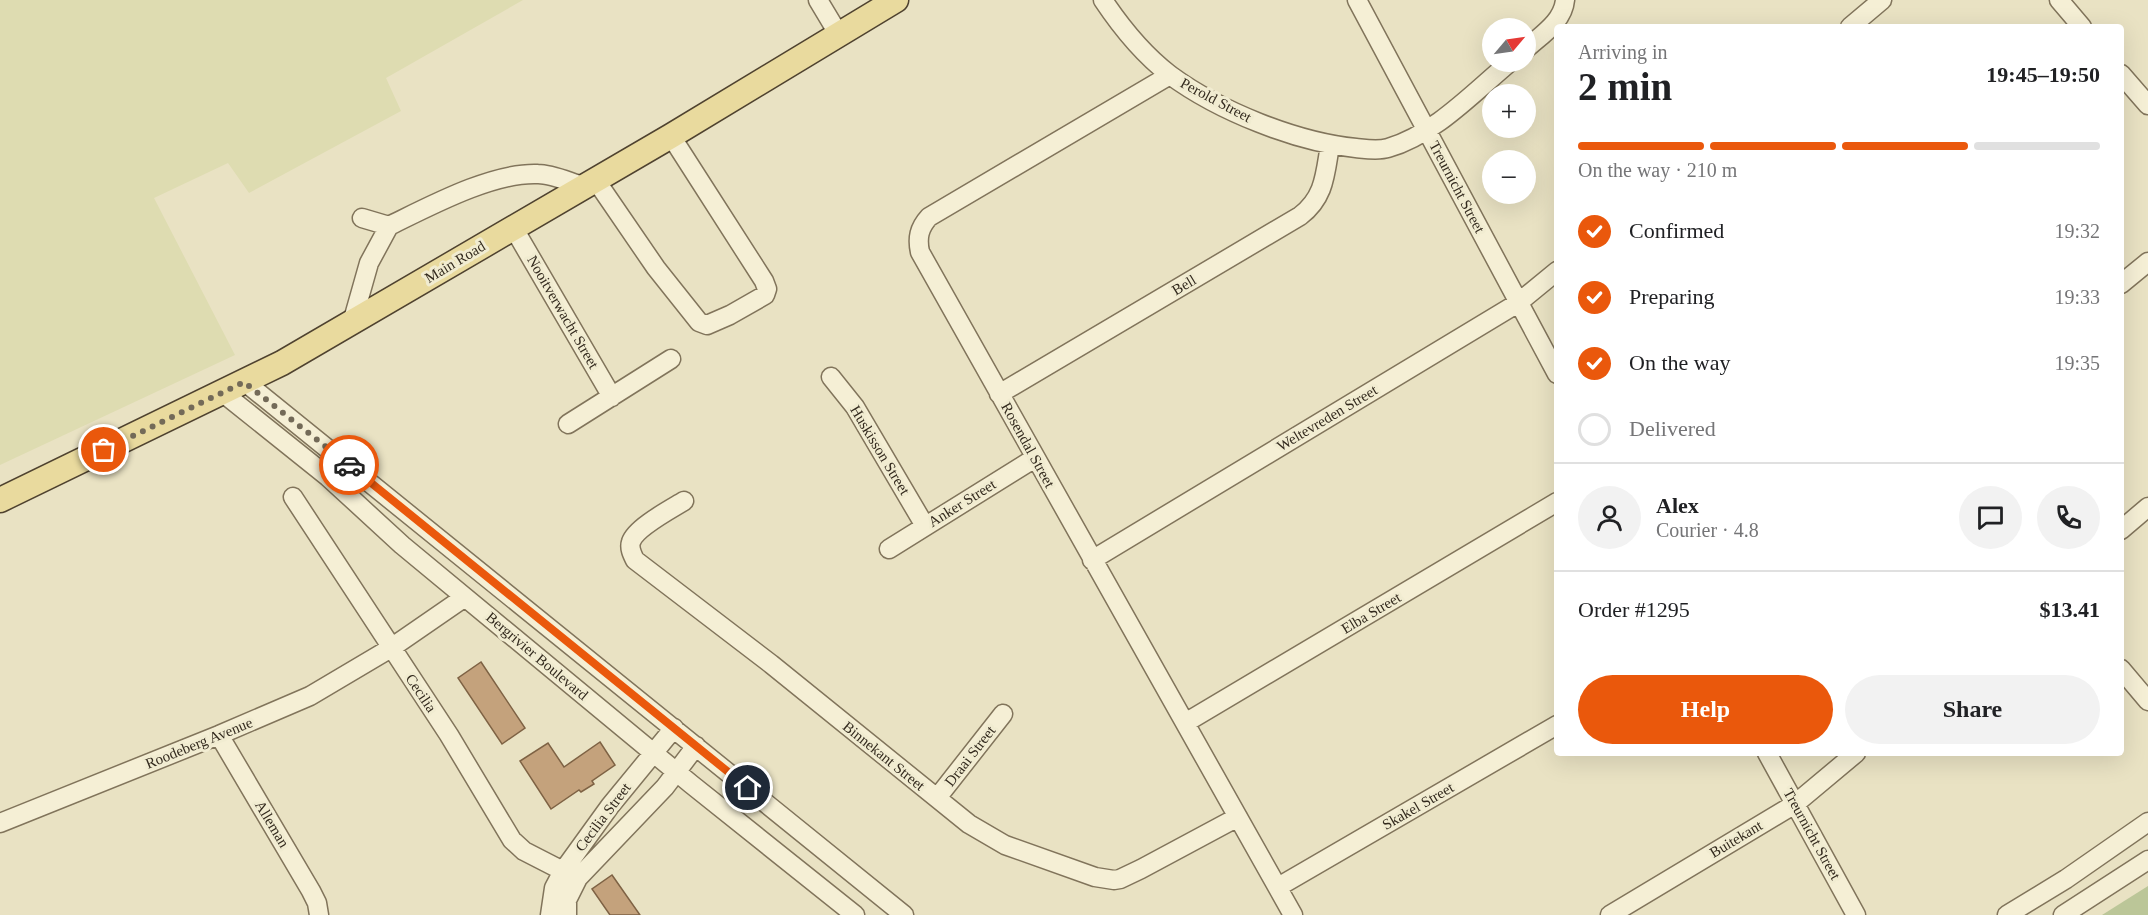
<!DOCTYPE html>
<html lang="en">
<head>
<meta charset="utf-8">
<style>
	body { margin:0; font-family:"Times New Roman",serif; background:#f2f2f2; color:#202124; height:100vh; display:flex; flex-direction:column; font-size:22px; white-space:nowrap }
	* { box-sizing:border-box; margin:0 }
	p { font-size:20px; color:#757577 }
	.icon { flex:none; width:33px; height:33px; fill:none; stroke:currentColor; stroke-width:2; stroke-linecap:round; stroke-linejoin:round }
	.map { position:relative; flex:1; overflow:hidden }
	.sheet { position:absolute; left:1554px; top:24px; width:570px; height:732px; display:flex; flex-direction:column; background:#fff; border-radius:6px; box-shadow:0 6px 24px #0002 }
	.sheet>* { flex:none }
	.needle { width:39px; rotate:61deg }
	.controls { position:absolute; left:1482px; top:18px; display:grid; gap:12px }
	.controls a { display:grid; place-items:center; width:54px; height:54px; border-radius:50%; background:#fff; box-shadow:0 6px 24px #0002; font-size:30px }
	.pin { position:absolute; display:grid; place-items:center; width:51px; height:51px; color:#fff; margin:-26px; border:3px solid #fff; border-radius:50%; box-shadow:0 2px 6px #0007 }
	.courier { position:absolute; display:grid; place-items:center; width:60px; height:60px; margin:-30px; border:4px solid #ea580c; border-radius:50%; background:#fff; color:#222; box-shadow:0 2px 8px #0007 }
	.summary em { font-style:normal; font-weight:700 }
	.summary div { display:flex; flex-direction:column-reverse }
	.summary { display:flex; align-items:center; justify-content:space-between; height:102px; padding:0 24px }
	h1 { font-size:39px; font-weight:700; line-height:45px }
	.bar { display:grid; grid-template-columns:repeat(4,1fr); gap:9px 6px; align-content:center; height:72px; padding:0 24px }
	.bar i { height:8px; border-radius:4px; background:#e0e0e0 }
	.bar .current { background:#ea580c }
	.bar p { grid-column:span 4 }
	.line { display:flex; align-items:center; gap:15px; padding:0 24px; border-top:2px solid #e0e0e0 }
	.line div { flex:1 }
	.round { display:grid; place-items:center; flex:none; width:63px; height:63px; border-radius:32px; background:#f2f2f2 }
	ol { padding:0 24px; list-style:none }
	li { display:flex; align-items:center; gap:18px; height:66px }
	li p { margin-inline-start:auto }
	li .icon { padding:6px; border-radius:50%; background:#ea580c; color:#fff; stroke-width:4 }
	li:last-child { color:#757577 }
	li i { width:33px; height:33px; border:3px solid #e0e0e0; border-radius:50% }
	.button { display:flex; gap:12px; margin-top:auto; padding:12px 24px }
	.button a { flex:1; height:69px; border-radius:36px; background:#ea580c; color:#fff; font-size:24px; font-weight:700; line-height:69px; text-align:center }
	.button a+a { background:#f2f2f2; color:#202124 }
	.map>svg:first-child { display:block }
	.farmland { fill:#dedcb1 }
	.green { fill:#bbc698 }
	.building { fill:#c4a27c; stroke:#7e6244; stroke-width:1.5 }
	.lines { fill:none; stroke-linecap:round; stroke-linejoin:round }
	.minor-casing { stroke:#81745b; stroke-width:21 }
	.major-casing { stroke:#4f422f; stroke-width:27 }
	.minor { stroke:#f5efd5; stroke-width:18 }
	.major { stroke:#e9da9e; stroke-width:24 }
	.done { stroke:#736a58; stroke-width:6; stroke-dasharray:0 10.8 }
	.route { stroke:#ea580c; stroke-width:8 }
	.labels { text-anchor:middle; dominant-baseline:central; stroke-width:6; stroke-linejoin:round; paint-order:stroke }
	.street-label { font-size:15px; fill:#332a1e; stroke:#f1ecd1 }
</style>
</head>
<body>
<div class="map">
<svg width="2148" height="915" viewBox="0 0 2148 915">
	<rect width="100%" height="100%" fill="#e9e2c3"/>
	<path class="farmland" d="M0,0H523L386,78L401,111L249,193L228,163L154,198L235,355L0,465Z"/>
	<path class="green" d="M2148,886V915H2102Z"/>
	<path class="building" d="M481,662L525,728L502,744L458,678Z
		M600,742L615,765L592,781L594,784L581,792L579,790L551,809L520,761L548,743L564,767Z
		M612,875L640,915H610L592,889Z"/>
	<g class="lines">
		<defs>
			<path id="minor" d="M818,0L839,35
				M1103,0C1121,27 1144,55 1170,75C1219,111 1296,142 1356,148C1366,149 1378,151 1388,148C1434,135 1474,92 1510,62
				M1357,0L1557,374
				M2059,0L2082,27
				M1850,27L1882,0
				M1526,49C1541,35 1563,22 1565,0
				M2121,74L2148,105
				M1170,75L929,217C919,228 917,238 920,252L1293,915
				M595,179L656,268L699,322L707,325L730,315L765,295L767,289L764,281L671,136
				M362,218L389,226C430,206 493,172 538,174C552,174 569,182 583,186
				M513,227L612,397
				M2121,284L2148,262
				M352,323L369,263L389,226
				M831,377L855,407L925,526
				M245,382L904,915
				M223,393L328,477L402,545L691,784L855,915
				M999,394L1300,216C1325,197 1325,174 1330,145
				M568,424L671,359
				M293,497L449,735L512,840L524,851L563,871
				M684,501C671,509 635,528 631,542C629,548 632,554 635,560L771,664L969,824L1005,845L1095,877L1114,880L1120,879L1141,869L1238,817
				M2121,530L2148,507
				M889,549L1035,458
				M1092,560L1518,303L1557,271
				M2121,669L2148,701
				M1185,723L1557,502
				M219,735L311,891L317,903L319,915
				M1767,753L1856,915
				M937,798L1003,714
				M0,823L219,735L310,696L391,648L465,597
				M1278,887L1557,725
				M550,915L554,888L563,871L610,806L674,728
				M567,915V900L578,878L665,787L696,746
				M1610,915L1795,804L1856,753
				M2007,915L2066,879L2148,822
				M2063,915L2148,860"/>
			<path id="major" d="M0,500L282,363L671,136L896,0"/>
		</defs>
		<use href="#minor" class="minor-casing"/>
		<use href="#major" class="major-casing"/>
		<use href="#minor" class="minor"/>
		<use href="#major" class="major"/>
	</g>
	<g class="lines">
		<path class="done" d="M104,450L244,382L349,465"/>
		<path class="route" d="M349,465L748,788"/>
	</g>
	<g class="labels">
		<g class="street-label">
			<text transform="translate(1216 100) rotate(28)">Perold Street</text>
			<text transform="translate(1457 187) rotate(62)">Treurnicht Street</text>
			<text transform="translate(455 262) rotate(-31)">Main Road</text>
			<text transform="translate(1184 285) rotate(-31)">Bell</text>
			<text transform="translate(563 312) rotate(60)">Nooitverwacht Street</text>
			<text transform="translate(1327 418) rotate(-31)">Weltevreden Street</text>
			<text transform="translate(1028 445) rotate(61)">Rosendal Street</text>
			<text transform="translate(880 450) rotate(59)">Huskisson Street</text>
			<text transform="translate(962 503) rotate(-32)">Anker Street</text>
			<text transform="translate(1371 613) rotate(-31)">Elba Street</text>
			<text transform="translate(537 656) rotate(40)">Bergrivier Boulevard</text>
			<text transform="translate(421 693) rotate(56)">Cecilia</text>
			<text transform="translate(199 743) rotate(-22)">Roodeberg Avenue</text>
			<text transform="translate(884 756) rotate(39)">Binnekant Street</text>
			<text transform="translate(970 756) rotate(-52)">Draai Street</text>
			<text transform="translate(1418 806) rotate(-30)">Skakel Street</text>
			<text transform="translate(603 817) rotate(-53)">Cecilia Street</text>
			<text transform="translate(272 824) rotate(59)">Alleman</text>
			<text transform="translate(1812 834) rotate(61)">Treurnicht Street</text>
			<text transform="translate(1736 839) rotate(-31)">Buitekant</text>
		</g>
	</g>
</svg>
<div class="controls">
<a><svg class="needle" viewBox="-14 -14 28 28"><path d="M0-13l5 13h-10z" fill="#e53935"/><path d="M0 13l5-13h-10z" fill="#757577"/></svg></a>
<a>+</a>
<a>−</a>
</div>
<div class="pin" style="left:104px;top:450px;background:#ea580c"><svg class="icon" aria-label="bag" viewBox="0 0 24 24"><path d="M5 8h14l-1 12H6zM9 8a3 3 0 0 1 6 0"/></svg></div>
<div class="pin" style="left:748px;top:788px;background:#1f2937"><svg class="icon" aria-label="home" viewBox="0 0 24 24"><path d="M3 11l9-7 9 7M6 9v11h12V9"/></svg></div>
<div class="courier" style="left:349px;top:465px"><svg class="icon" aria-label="car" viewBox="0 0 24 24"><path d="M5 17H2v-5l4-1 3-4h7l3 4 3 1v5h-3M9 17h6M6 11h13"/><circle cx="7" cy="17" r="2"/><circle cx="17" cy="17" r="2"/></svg></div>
<section class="sheet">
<div class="summary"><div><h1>2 min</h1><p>Arriving in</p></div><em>19:45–19:50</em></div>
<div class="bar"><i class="current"></i><i class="current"></i><i class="current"></i><i></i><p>On the way · 210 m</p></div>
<ol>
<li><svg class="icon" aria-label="check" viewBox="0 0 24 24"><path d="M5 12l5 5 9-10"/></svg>Confirmed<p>19:32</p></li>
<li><svg class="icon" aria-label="check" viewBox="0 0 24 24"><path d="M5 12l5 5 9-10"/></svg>Preparing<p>19:33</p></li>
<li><svg class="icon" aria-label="check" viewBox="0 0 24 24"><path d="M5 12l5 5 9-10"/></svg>On the way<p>19:35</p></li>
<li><i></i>Delivered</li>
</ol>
<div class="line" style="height:108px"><a class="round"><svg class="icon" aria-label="person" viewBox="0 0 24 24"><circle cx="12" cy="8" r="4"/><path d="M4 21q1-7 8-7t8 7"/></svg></a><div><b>Alex</b><p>Courier · 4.8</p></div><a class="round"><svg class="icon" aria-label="chat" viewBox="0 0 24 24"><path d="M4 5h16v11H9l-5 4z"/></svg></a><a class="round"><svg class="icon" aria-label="phone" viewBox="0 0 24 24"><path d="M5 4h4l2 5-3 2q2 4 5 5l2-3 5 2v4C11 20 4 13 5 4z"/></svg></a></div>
<div class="line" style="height:78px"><div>Order #1295</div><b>$13.41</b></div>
<div class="button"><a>Help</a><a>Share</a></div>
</section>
</div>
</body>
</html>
